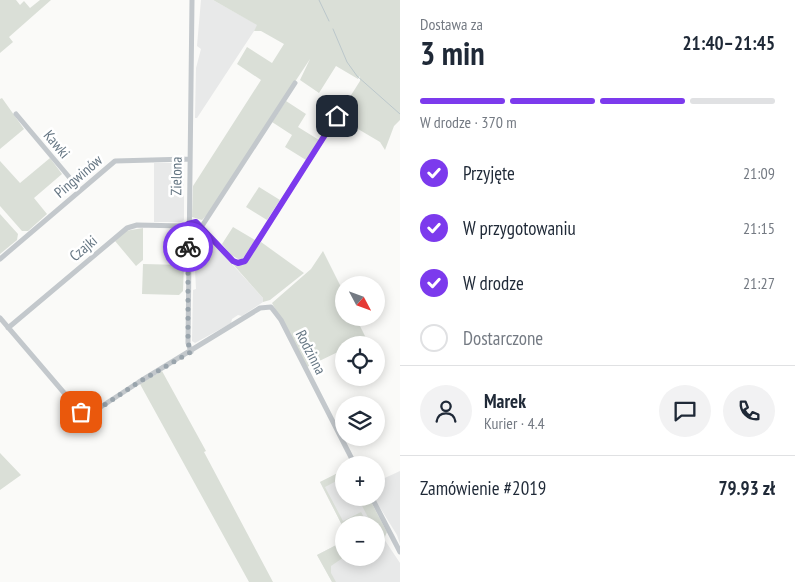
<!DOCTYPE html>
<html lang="pl">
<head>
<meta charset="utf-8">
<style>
	body { margin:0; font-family:"PT Sans Narrow",sans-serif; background:#f2f2f3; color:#1f2937; height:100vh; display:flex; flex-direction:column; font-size:19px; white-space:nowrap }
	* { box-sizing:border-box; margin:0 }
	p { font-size:16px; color:#747a83 }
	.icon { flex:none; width:28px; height:28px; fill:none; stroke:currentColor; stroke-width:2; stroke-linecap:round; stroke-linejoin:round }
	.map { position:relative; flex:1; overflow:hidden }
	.drawer { display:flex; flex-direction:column; background:#fff; width:395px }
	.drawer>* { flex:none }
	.needle { width:32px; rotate:131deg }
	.tools { position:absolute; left:335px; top:276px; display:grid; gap:10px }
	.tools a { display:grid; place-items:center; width:50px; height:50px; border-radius:50%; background:#fff; box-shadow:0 2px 12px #0003; font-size:25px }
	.pin { position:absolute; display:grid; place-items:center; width:42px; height:42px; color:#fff; margin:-21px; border-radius:10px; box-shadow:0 2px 8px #0006 }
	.courier { position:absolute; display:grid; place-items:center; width:50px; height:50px; margin:-25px; border:4px solid #7c3aed; border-radius:50%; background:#fff; color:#222; box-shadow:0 1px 6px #0007 }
	.headline em { font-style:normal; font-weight:700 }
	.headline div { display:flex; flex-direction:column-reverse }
	.headline { display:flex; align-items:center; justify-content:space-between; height:85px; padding:0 20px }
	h1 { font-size:32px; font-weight:700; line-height:38px }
	.bar { display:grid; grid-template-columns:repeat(4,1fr); gap:8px 5px; align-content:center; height:60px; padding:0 20px }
	.bar i { height:6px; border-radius:4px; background:#e0e1e3 }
	.bar .current { background:#7c3aed }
	.bar p { grid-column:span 4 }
	.line { display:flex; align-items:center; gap:12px; padding:0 20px; border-top:1px solid #e0e1e3 }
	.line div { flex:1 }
	.round { display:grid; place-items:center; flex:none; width:52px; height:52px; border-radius:26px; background:#f2f2f3 }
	ol { padding:0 20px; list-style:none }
	li { display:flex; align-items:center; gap:15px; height:55px }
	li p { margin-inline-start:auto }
	li .icon { padding:5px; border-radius:50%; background:#7c3aed; color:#fff; stroke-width:4 }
	li:last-child { color:#747a83 }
	li i { width:28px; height:28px; border:2px solid #e0e1e3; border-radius:50% }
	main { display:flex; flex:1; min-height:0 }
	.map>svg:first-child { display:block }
	.built { fill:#e8e9e9 }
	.green { fill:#dadfd7 }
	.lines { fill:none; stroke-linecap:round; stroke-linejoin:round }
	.stream { stroke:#bbc7cb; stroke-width:1 }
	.street { stroke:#c3c8cc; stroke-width:5 }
	.done { stroke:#99a4ac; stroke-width:5; stroke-dasharray:0 9 }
	.route { stroke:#7c3aed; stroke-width:6 }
	.labels { text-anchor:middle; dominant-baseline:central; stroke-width:5; stroke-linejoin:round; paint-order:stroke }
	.street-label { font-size:15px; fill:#657683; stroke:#fff }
</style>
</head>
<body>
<main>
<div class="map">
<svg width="400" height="582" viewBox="0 0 400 582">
	<rect width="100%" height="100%" fill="#fafaf8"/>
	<path class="built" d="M201,0H213L258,25L197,118H195L196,68L201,49L197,46Z
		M154,163H181L184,165V220L181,222H154Z
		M197,226L263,298V302L242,316L238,315L232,319L231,323L226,326L195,343L192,341L193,290L196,289L193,229Z
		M344,470V498H366L385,534L384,539L400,563V582H332L317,555L344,541V558H376V525H344V529L320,482Z
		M400,471V544L397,535L374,498H376V482Z"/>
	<path class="green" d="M0,0H16L20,5L24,1L30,8L40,0H51L9,37L13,42L0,53Z
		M213,0H400V120L394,126L385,150L380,142L341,119V111L360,81V76L358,79L336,66L319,93L300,80L310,59L208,214L202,220L192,217L193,186L261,80L237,64L247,47L272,63L284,44L261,31H254L257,25Z
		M2,98L24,129L0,149V99Z
		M286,101L306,114L298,127L319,140L306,160L285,147L292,135L272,122Z
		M50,158L62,174L34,198L47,214L28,231H22L0,206V161L20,183Z
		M259,187L280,200L267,220L246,207Z
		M0,214L18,234L17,240L0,254Z
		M233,227L255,240L244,257L240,260L231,255L222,244Z
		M143,228V260L136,266L115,241L125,231Z
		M261,242L304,273L270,300L263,302V298L231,262L237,265L245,263Z
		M323,251L344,293V318H356L366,338L351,345H344V349L307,367L272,303L311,269Z
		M143,264L184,265L183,291L179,295L142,294Z
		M162,371L206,451L204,452L273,582H249L140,384Z
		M0,453L21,475L0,490Z
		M344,470V477L325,487L343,521L361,512L368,525H344V529L320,482Z
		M358,498H369L387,532L384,539L381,541L376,532V525H372Z
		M344,541V557L331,566V573L336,582H332L317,555Z"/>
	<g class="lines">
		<path class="stream" d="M319,0L329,21
			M333,29L347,62L357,76L400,114"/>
		<path class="street" d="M16,114L80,190
			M202,226L295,83
			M0,259L115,161L189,159
			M0,318L77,408C82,413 87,415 93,412L139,382L260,308L271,307L281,320L355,465
			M8,328L127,228L137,225L183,226L196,222L233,261L238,263L245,261L337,116
			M191,352L188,343L192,0
			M372,498L400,552"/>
	</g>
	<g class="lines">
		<path class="done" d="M81,412L88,414L94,412L139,382L191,352L188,343V247"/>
		<path class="route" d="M188,247V224L196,222L233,261L238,263L245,261L337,116"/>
	</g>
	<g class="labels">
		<g class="street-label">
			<text transform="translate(57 144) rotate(50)">Kawki</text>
			<text transform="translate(78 176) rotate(-40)">Pingwinów</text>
			<text transform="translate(176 176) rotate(-89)">Zielona</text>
			<text transform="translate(83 248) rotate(-40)">Czajki</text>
			<text transform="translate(311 352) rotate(63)">Rodzinna</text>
		</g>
	</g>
</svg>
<div class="tools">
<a><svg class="needle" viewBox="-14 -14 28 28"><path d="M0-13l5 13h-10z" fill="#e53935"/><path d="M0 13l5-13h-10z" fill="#747a83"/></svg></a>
<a><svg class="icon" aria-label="locate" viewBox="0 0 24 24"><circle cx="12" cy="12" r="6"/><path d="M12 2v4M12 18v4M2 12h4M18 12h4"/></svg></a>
<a><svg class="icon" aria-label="layers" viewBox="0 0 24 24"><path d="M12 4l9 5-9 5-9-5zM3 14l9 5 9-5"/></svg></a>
<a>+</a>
<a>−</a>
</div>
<div class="pin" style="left:81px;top:412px;background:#ea580c"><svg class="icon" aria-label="bag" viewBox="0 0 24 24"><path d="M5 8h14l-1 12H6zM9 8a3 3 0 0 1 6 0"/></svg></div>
<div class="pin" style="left:337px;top:116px;background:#1f2937"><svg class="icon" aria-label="home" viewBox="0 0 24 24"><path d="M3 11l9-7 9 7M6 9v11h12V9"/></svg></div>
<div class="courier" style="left:188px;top:247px"><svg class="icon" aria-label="bike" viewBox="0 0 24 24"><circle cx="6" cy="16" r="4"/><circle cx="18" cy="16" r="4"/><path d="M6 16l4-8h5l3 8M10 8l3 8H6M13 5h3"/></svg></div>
</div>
<section class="drawer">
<div class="headline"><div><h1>3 min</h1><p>Dostawa za</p></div><em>21:40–21:45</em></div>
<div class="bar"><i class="current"></i><i class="current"></i><i class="current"></i><i></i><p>W drodze · 370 m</p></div>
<ol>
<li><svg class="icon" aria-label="check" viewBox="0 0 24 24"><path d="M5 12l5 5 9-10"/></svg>Przyjęte<p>21:09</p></li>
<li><svg class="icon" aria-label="check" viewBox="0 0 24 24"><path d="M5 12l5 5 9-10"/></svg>W przygotowaniu<p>21:15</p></li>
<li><svg class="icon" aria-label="check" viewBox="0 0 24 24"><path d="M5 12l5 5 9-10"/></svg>W drodze<p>21:27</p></li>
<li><i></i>Dostarczone</li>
</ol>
<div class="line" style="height:90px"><a class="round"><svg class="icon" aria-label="person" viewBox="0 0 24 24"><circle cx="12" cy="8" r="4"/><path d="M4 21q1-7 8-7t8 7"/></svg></a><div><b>Marek</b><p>Kurier · 4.4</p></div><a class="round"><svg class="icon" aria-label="chat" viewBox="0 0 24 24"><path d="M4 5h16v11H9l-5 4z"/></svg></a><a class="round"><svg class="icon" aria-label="phone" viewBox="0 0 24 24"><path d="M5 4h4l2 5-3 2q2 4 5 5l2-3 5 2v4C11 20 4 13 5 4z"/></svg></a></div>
<div class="line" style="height:65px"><div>Zamówienie #2019</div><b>79.93 zł</b></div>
</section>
</main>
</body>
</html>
